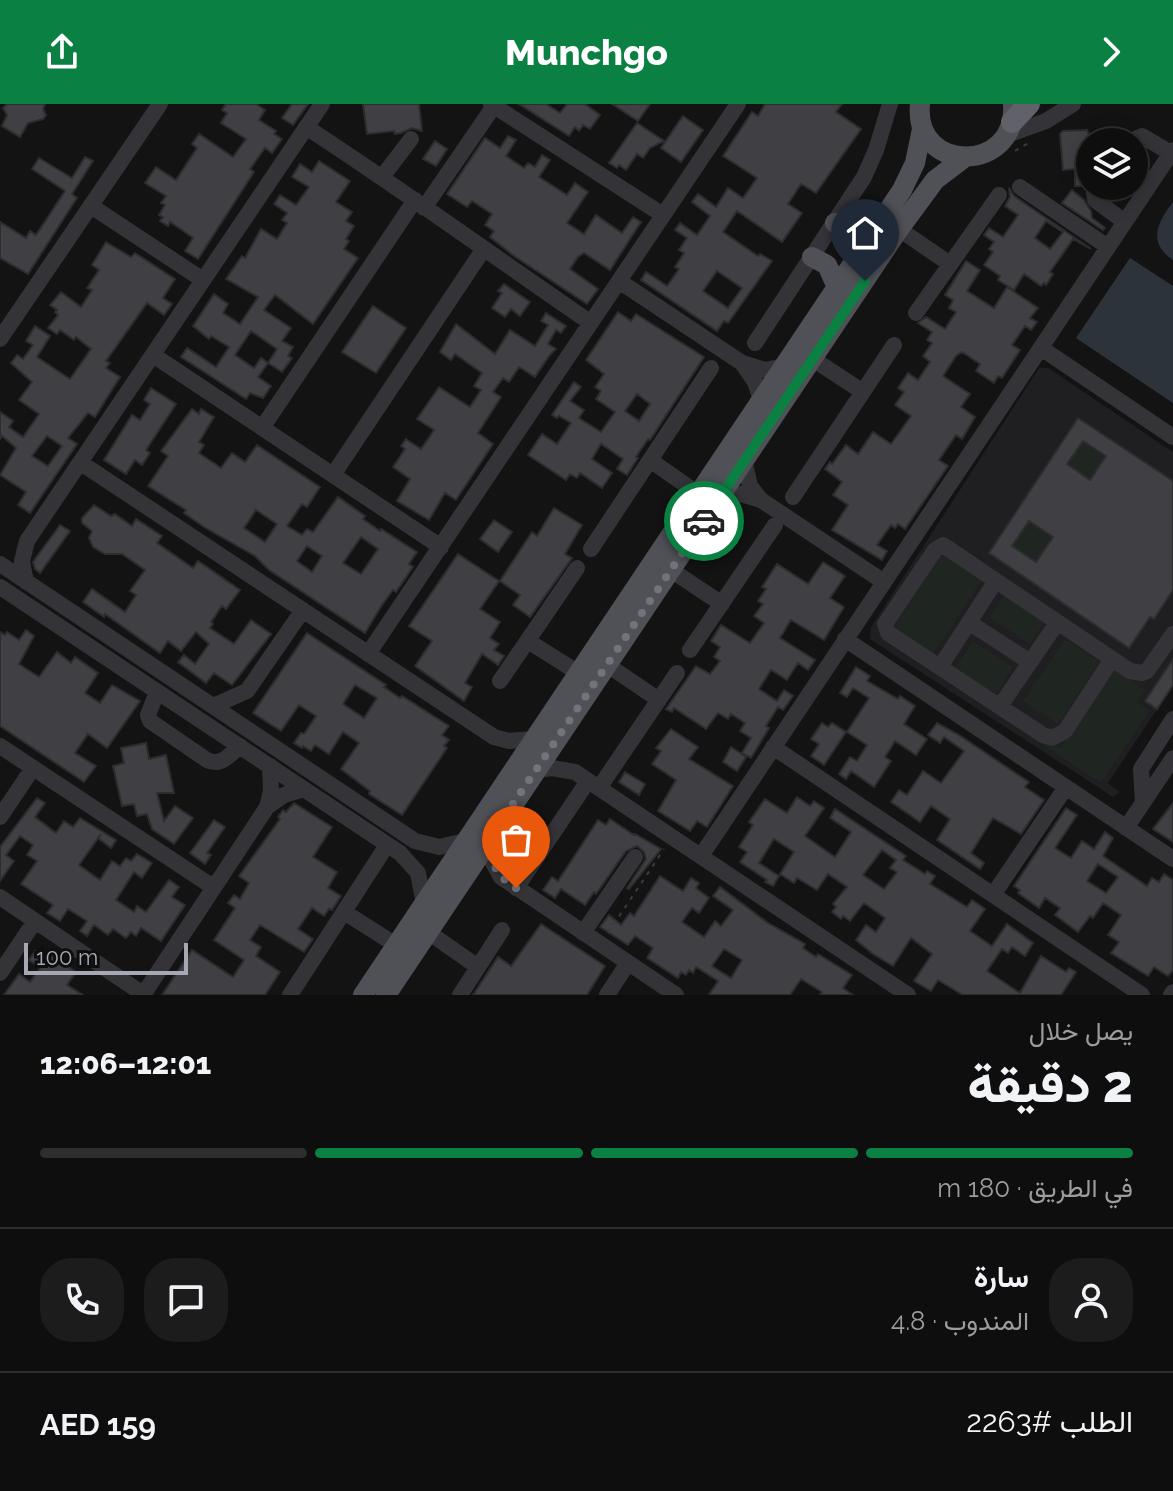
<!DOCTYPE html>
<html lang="ar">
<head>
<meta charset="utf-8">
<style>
	body { margin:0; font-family:Raleway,Vazirmatn,sans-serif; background:#1c1c1d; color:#f1f3f6; direction:rtl; height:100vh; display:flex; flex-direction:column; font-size:30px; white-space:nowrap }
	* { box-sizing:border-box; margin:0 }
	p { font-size:26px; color:#9b9c9e }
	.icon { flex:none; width:44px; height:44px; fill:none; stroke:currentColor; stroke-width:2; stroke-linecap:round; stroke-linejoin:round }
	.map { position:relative; height:891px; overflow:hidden; direction:ltr }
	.drawer { display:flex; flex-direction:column; background:#0e0e0f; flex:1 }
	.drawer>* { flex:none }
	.buttons { position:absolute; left:1076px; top:24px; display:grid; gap:16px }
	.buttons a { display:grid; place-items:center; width:72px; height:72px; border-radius:50%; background:#0e0e0f; box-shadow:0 4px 20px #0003,0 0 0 2px #2e2e2f; font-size:40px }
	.scale { position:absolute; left:24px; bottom:20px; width:164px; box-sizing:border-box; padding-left:8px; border:4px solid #a6a8b3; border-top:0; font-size:22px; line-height:28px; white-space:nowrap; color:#a6a8b3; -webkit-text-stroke:6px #0e0e0f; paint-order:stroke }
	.pin { position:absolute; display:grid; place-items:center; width:68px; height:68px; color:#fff; margin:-82px -34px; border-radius:50% 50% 50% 0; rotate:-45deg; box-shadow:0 0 8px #0007 }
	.pin .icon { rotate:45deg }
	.courier { position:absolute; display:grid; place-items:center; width:80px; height:80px; margin:-40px; border:6px solid #0b8043; border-radius:50%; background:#fff; color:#222; box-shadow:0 2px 10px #0007 }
	.head em { font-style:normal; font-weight:800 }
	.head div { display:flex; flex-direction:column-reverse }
	.head { display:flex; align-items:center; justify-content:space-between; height:136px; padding:0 40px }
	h1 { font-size:52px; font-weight:800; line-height:60px }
	.bar { display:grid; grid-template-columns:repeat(4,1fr); gap:12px 8px; align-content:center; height:96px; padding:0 40px }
	.bar i { height:10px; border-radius:6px; background:#2e2e2f }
	.bar .current { background:#0b8043 }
	.bar p { grid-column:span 4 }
	.line { display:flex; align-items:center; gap:20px; padding:0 40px; border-top:2px solid #2e2e2f }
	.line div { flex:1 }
	.round { display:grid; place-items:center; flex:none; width:84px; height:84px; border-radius:32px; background:#1c1c1d }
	header { display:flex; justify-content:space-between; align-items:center; height:104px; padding:0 40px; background:#0b8043; color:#fff; font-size:36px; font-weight:800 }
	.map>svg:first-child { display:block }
	.built { fill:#1f1f21; fill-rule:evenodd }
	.green { fill:#1f2621 }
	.water { fill:#2d333b }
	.building { fill:#404044; stroke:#2d2d30; stroke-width:2; fill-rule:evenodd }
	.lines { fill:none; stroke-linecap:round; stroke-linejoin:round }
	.path { stroke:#3a3b3f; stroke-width:2; stroke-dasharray:4 6; stroke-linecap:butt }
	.minor { stroke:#343438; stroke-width:16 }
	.major { stroke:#505157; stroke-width:20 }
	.highway { stroke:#616269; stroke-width:22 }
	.done { stroke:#73747b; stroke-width:8; stroke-dasharray:0 14.4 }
	.route { stroke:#0b8043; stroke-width:10 }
</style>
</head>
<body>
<header><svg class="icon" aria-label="forward" viewBox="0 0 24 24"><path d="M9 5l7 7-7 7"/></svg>Munchgo<svg class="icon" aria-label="share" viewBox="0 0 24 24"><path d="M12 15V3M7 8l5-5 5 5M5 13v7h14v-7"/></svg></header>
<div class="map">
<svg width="1173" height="891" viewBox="0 0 1173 891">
	<rect width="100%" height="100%" fill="#131314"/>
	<path class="built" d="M1039,264H1048L1173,348V581L1108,679L1120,688L1113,693L870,535L871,523ZM915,549L1060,644L1114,566L1137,598L1100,679L911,554Z"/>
	<path class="green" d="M1083,337L1106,352L1090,376L1067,360Z
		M1029,417L1053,433L1036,458L1012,442Z
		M943,448L983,474L930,555L890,529Z
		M1007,488L1047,514L1030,540L990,514Z
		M1065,535L1100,558L1058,620L1023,597Z
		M973,537L1013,563L996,590L955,564Z
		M914,549L1060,644L1114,566L1145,586L1137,598L1150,607L1100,679L911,554Z"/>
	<path class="water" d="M1173,98V156C1148,139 1156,120 1173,98Z
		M1130,154L1173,182V299L1076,234Z"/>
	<path class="building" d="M7,0H45L43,5L46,11L43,15L28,19L20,33L2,22L7,11L3,4Z
		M226,0H256L265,6L259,16L276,27L274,30L282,35L272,49L265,44L250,65L254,68L198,155L185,147L193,134L192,133L170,118L168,122L160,117L163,113L159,111L165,101L161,99L166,92L145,79L156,63L176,76L197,44L192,40L199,30L233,53L246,35L221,19L227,9L222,6Z
		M292,0H308L293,21L282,14Z
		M363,0H419L422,27L412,24L401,29L395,30L394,27L367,30Z
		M519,0H546L560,9L567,0H585L600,11L590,25L583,21L579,27L575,23L569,32Z
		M612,0H650L638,17Z
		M765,0H842L836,8L861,25L816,89L801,80L788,100L802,109L782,138L737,107L723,128L758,152L760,150L772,157L728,219L724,217L717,227L641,176L646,168L667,182L679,165L675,163L684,149L679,146L687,134L675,126L680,119L697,131L710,112L692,98L698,90L716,103L728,84L743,94L757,74L723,52L752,8L758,12ZM717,167L742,184L728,204L703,187Z
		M683,12L703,26L681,58L661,44Z
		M637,19L664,37L650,44L643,54L637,50L626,66L619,61L617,64L609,59Z
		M1087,26L1090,33L1088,76L1085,82H1075V65L1063,66L1060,30L1063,27Z
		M508,32L516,36L506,52L524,64L528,59L535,63L542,51L550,56L539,73L567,91L575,79L588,88L567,119L584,130L596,111L622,129L633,113L641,118L610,166L584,149L578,153L570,165L598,185L587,200L514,152L490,133L494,127L485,121L492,110L472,97L467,103L447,90L485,34L500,44Z
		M435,37L447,45L436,62L423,55Z
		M85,53L93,57L72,90L77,94L28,170L0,154V118L26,134L30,127L36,131L65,87L32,65L39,54L72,74Z
		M319,57L350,77L336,98L352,108L346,117L354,122L346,135L349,137L344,145L358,154L313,220L275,191L264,206L291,224L282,237L293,243L288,252L292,254L282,268L268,259L258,273L271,282L263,294L250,289L246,295L181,253L187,244L216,263L229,243L211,232L209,235L193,222L214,190L228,200L223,209L240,220L258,193L226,175L242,152L245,154L261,125L277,135L287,119L282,116L287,109L274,100L280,91L296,101L309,83L292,73L300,60L312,68ZM251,227L277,245L268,259L261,254L254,264L235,251Z
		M1009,84L1014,92L1091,145L1073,135L1050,168L1053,170L1046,181L1044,179L1041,182L1024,170L1014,186L998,176L1000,172L984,161L993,148L989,145L994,138L984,131L989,124L1003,133L1018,111L1005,102L1010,93ZM1046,117L1063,128L1050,145L1035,134Z
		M1072,86L1084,96L1091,107L1092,114L1105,124L1103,126L1062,99Z
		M106,138L131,153L135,149L175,175L163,194L172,200L164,211L147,199L106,257L110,259L106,264L120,273L95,313L88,309L68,334L77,340L30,409L18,401L26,388L0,371L16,344L2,332L0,335V308L13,317L9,323L23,333L39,310L19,296L32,278L11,259L17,251L23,255L33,241L26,237L35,222L50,232L37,253L70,275L91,245L76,233L74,236L60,226L57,230L48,224L58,211L55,208L57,206L50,201L61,188L81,203L92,186L87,184L99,166L92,161ZM47,332L62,342L48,362L32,352Z
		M966,157L980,166L967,187L994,204L1007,183L1038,204L1030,214L1037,218L1031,226L1025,222L1012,241L1020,246L1002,274L998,272L994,279L976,267L980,260L962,248L956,252L943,272L970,290L961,303L975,313L962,335L956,331L939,356L948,362L905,425L898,420L895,424L891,421L877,441L887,447L882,456L832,426L848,401L833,391L842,378L825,365L830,358L832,360L846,341L858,350L873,328L891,340L911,312L895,301L904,288L898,284L908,269L918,276L930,258L923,252L932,239L927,236L932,228L918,219L926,213L945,225L956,208L949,204L953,196L945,191Z
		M504,180L530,198L520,212L511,205L505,213L492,204L502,189L498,187Z
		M373,202L406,224L376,269L342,248Z
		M618,208L631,217L636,210L704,253L650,336L648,335L636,353L638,354L627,371L617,365L623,355L601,340L592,355L612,369L602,384L580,369L577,374L570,370L566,376L528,351L542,330L557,340L571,319L559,312L557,314L552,311L574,278L581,283L570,297L584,306L579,314L601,328L615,308L596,295L601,287L595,283L604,270L586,256ZM637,290L650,300L639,317L625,307Z
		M546,209L566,222L561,229L556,226L548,240L556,245L549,252L535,273L519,263L509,278L503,274L493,288L501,293L478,329L493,340L456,396L445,389L429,416L397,397L410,375L393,363L405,345L401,342L406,335L421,345L434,326L417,315L439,283L470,303L481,286L474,282L482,269L455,250L451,256L440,248L456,220L495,250L510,226L535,242L548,221L541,217Z
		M151,284L176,300L146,346L150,349L142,361L135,356L126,370L104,356L132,311L140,316L150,300L144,296Z
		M192,305L199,310L201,305L214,313L199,338L204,341L199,349L221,364L232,349L245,358L257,341L320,383L307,403L302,400L287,422L302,431L307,425L313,428L338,393L365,412L363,415L380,427L381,425L417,448L409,460L413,463L396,488L393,486L382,501L365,529L269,466L255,452L204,423L184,409L186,406L148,382L168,352L161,347ZM256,406L277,420L265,438L244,424ZM361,433L378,445L361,470L343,459ZM307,442L322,452L312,468L297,457Z
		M1078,314L1173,377V486L1154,515L1150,513L1129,544L989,449ZM1083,337L1106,352L1090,376L1067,360ZM1029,417L1053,433L1036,458L1012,442Z
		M94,401L111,412L115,410L132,422L136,415L162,432L157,439L193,464L198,457L240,486L226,505L222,502L211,518L213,520L210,524L234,540L251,516L271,530L232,581L214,569L206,579L178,558L184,551L195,560L209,540L196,528L181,547L168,537L160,549L105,510L104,513L83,498L92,485L125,508L136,491L130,487L145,466L122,450H105L93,443L89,434L92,427L82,419V414Z
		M554,404L582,421L565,450L572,454L530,513L513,501L520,491L500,477L532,428L537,432Z
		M494,416L512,428L498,448L480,435Z
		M60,421L70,427L40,469L35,465L33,458Z
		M458,450L499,477L480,505L500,518L490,534L499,540L494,546L504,552L498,561L482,550L465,579L472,583L464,597L415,562L432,537L409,522Z
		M823,458L845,472L830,494L844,503L824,536L791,516L780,534L815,556L808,566L798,559L787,576L771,566L759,585L777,597L784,586L793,592L783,606L778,603L766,622L769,624L751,654L742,649L751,634L740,627L745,619L731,610L728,615L718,609L706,625L674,604L672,608L666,605L696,562L710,570L720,557L714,553L720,543L711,537L721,521L750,539L764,519L754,512L763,500L758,497L766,485L762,483L777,460L808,480Z
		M26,526L34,532L19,560L39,573L57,548L71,559L75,553L98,569L85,589L100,599L112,581L140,597L107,644L88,630L75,649L96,662L84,678L0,622V528L5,531L7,528L19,536Z
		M307,529L386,581L384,583L400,594L402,592L449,622L442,631L449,636L444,642L447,644L402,711L369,690L370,687L341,665L359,639L343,628L329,650L315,641L311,647L303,642L302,644L294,639L301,629L304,630L316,612L299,601L281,627L253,609ZM355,581L377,594L364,614L343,600Z
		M1173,555V581L1157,605L1145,597Z
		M856,563L870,572L867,577L898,595L900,592L915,602L904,620L927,635L916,651L895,637L885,653L891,657L874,683L851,667L846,675L839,670L850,653L857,657L867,641L847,628L869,594L853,584L847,593L840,589Z
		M822,619L828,623L832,619L846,628L824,661L811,652L819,640L811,635Z
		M937,619L959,631L1008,664L1029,678L1025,683L1044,696L1021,730L993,714L971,749L984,759L980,765L937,736L950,715L931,702L920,718L891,698L899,686L907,691L923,667L941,679L964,647L944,633L940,639L928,631Z
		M671,625L698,643L689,655L733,682L707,723L697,717L690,727L658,707L676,676L652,660L661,647L656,644Z
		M146,639L149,655L166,651L174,689H157L164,717L175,702L193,714L174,740L152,725L147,710L137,712L134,700L122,702L113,662L124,659L121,644Z
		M731,643L746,653L737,667L723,658Z
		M625,668L645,680L639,691L619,678Z
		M797,693L810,702L814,697L824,704L805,732L835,753L851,728L830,714L835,705L906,752L903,756L925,770L927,767L935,772L930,780L967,803L972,796L985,805L970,827L992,842L1007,820L1033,839L1025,852L1012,843L1008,849L1002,845L987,867L1020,889L1041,852L1066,868L1069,864L1076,868L1061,891H963L938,876L931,887L914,877L932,850L911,834L893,862L873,850L856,836L866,821L876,828L885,814L864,799L850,817L843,812L841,815L832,808L836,803L833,800L847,783L828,770L817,786L797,774L794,779L780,770L794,748L774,735L759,759L779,772L773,782L765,778L767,776L740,758L747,748L739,743L753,721L749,718L765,695L787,709ZM882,746L896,756L890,764L897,768L884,785L863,771Z
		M37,694L45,699L35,713L56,729L64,717L73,723L80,714L116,736L111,744L98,734L101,730L79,761L100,776L112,757L120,762L126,754L131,757L137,750L152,759L142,774L134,768L116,796L134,808L137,802L146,808L169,776L179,783L172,793L185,801L161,837L141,824L136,832L131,828L126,834L113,825L108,831L94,821L87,832L80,827L87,817L68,805L60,817L47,809L53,801L21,780L37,757L27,751L33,741L20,732L6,751L14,757L0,777V743Z
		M294,699L332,723L313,753L337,768L328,784L341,792L332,806L329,805L324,812L312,804L298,825L313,835L304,848L260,821L250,836L261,843L256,852L280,868L265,891H162L192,846L233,873L244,856L214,836L235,804L228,799L234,791L240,795L249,779L239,772L280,715L278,713L283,706L286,708Z
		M1173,699V738L1153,725Z
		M1066,704L1077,711L1055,744L1071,754L1082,737L1094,745L1105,728L1113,734L1103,752L1147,782L1152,774L1159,778L1164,770L1173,776V866L1168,872L1154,863L1148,872L1111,849L1119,838L1108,831L1121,811L1103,799L1093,814L1090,812L1078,828L1055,811L1060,804L1045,794L1039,804L1018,789L1020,786L1014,782ZM1098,760L1118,773L1106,789L1087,777Z
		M610,715L634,731L635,730L661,745L629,785L627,784L646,755L644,748L637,742L626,747L596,790L594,788L585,801L561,785L555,794L543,786L552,773L558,777L598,716L606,721Z
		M214,716L225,723L207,749L211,751L205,760L190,749Z
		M660,772L683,787L691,774L699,779L696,784L709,794L699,809L692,804L682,818L704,833L715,817L721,822L733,806L713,792L720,783L768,819L805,840L803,844L816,853L818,850L852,871L843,884L853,891H820L822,888L801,875L790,891H709L718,877L696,863L693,869L689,866L686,871L681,868L678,874L647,854L653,844L635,832L628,841L600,823L609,811L621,821L630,809L634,812ZM724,845L742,856L731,874L712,862Z
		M541,820L605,862L587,891H473L498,853L511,862Z
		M35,847L46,855L49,850L76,868L67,881L83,891H4L19,870L30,878L40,864L29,856Z"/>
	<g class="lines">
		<path class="path" d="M1015,47L1030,38
			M608,829L664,745"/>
		<path class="minor" d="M491,0L663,111
			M306,23C403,86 496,154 591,219
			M1007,31L1046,17L1073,0
			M1129,38L1142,32L1171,49
			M382,73L411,35
			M1098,82L1094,88L1095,96L1125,118
			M1020,83L1108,143
			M91,102L203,176
			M424,104L494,2
			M899,125L950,160
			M619,177L742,259L765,266L784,262
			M916,209L999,91
			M0,235L160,0
			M755,239L864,73L876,46L890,0
			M1041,244L1173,333
			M153,251L441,443
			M813,255L863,288
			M742,259L755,278L761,296
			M262,324L415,96
			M650,356L697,389
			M744,356L750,382L761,396
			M81,359L494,633L509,637L533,635
			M333,371L483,146
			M720,393L741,390L761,396L884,478
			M793,393L894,241
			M591,445L711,264
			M0,460L415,737L439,743L465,737
			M671,466L722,500
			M26,478L22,457L27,437L322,0
			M0,483L400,749L418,769L424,800
			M970,519L1030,558
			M845,535L1173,755
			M528,537L577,568
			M690,546L775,421
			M368,550L738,0
			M1112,555L1065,627L1052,634L1043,631L888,529L885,520L935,446L943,441L1130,567L1142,569L1147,567L1173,530
			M606,560L659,596
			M940,563L995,478
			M500,577L577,464
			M157,588L148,611L150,617L207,656C221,663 229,651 240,642
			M213,602L247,587L303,506
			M1000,602L1057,519
			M0,642L213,783
			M773,643L1142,891
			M536,666L552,664L575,668L908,891
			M599,684L677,569
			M1143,699L1141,665L1173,615
			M267,703L271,687L270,662
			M0,713L33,664
			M1126,724L1173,654
			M490,734L491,755L501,773L676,891
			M701,752L1173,46
			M516,784L588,677
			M993,791L1066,683
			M0,793L143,890
			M344,808L396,841
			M428,828L478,863
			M583,829L635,753
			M0,869L35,817
			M143,891L267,703L284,691L304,685
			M290,891L387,741
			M460,891L502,826
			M607,891L628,859
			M1171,891L1173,888"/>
		<path class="major" d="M920,0C913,70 1018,70 1013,0
			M835,119L858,128H875
			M812,153L827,161L837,183
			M363,891L902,86L915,59L922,25
			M386,891L899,125L935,76L964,54"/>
		<path class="highway" d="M1012,18L1029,0"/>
	</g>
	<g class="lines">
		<path class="done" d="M516,784C496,771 489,758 490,734L704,417"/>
		<path class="route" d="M704,417L865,177"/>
	</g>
</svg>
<div class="buttons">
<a><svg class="icon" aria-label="layers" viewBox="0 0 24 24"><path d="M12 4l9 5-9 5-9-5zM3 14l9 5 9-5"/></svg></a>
</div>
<div class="scale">100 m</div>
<div class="pin" style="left:516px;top:784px;background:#ea580c"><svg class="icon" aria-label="bag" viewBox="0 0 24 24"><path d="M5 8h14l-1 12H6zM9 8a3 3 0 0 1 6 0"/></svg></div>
<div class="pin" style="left:865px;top:177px;background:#1f2937"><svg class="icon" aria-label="home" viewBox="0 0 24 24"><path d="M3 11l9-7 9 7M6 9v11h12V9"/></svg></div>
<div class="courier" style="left:704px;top:417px"><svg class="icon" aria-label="car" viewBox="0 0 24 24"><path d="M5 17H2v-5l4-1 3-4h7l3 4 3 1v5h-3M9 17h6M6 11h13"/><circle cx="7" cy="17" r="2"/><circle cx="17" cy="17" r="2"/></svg></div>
</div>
<section class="drawer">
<div class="head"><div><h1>2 دقيقة</h1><p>يصل خلال</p></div><em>12:01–12:06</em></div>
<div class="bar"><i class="current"></i><i class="current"></i><i class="current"></i><i></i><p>في الطريق · 180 m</p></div>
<div class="line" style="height:144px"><a class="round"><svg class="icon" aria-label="person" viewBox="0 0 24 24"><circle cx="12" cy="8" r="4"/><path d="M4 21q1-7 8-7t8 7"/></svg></a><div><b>سارة</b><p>المندوب · 4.8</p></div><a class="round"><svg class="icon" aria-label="chat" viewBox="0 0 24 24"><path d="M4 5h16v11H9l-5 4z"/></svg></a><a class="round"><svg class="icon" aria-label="phone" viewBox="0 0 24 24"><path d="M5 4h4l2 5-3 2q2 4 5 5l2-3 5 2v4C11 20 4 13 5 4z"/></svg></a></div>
<div class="line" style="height:104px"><div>الطلب #2263</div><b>AED 159</b></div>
</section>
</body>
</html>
